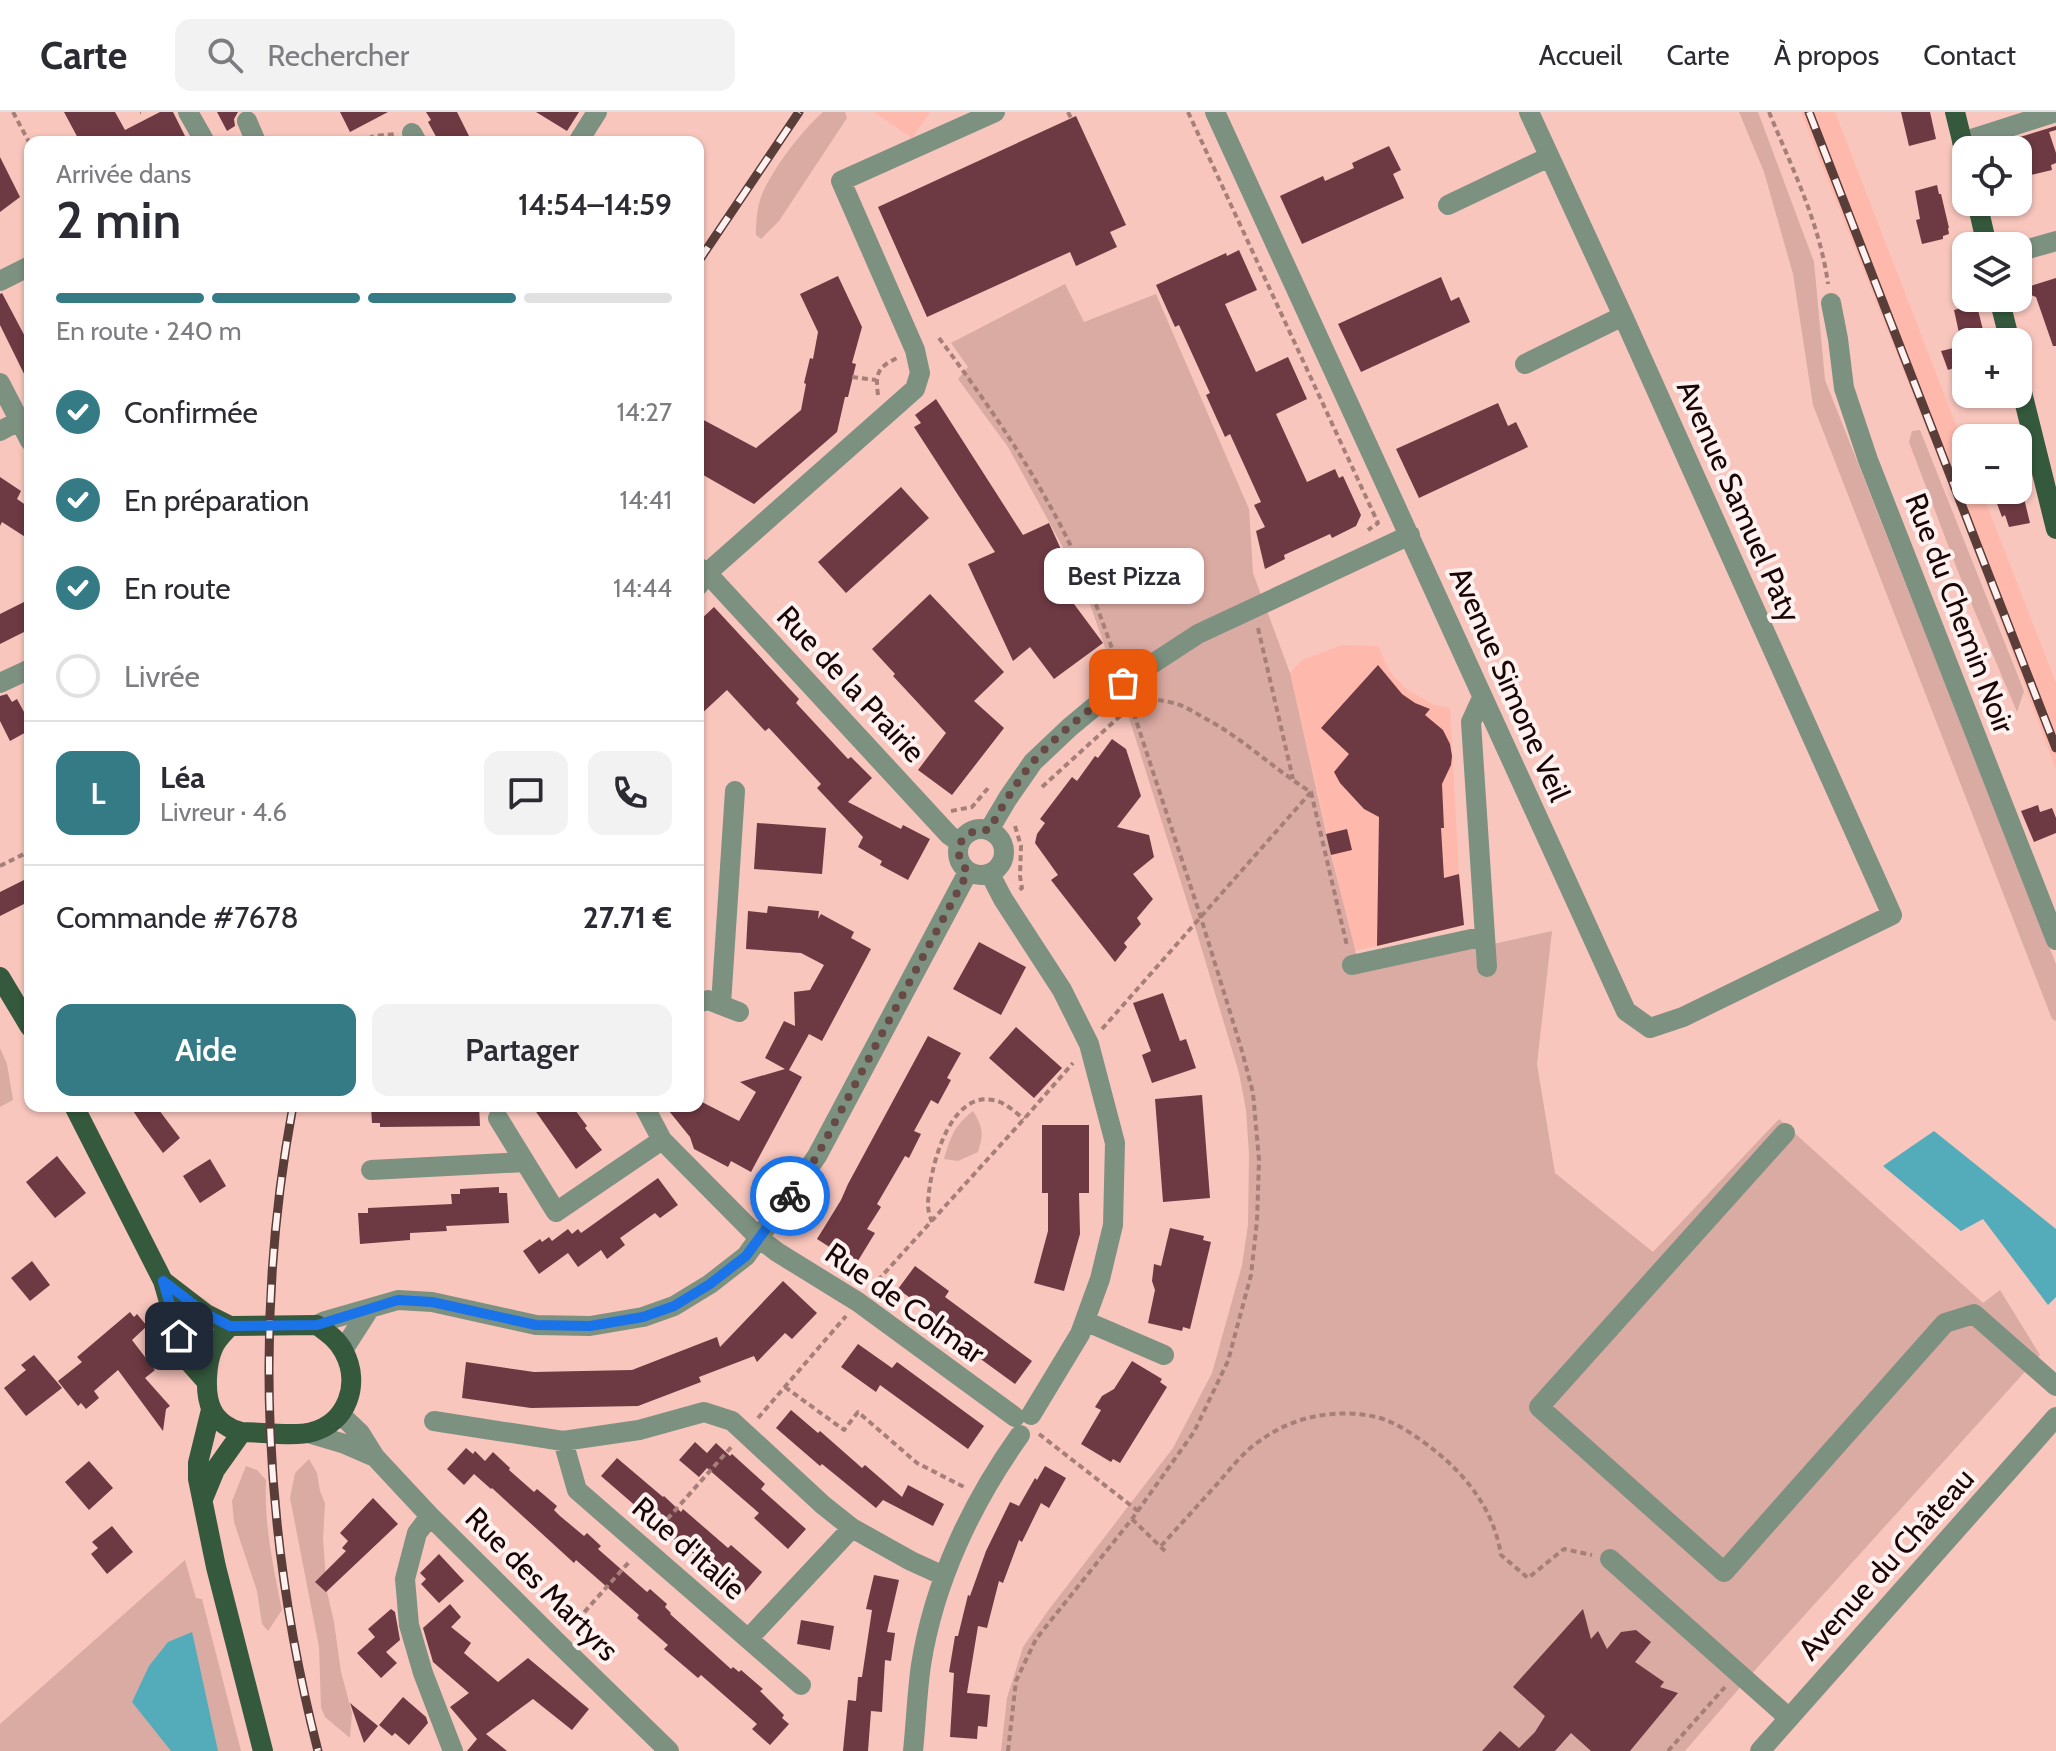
<!DOCTYPE html>
<html lang="fr">
<head>
<meta charset="utf-8">
<style>
	body { margin:0; font-family:Cabin,sans-serif; background:#f2f2f3; color:#2b2b33; height:100vh; display:flex; flex-direction:column; font-size:30px; white-space:nowrap }
	* { box-sizing:border-box; margin:0 }
	p { font-size:26px; color:#7c7c81 }
	.icon { flex:none; width:44px; height:44px; fill:none; stroke:currentColor; stroke-width:2; stroke-linecap:round; stroke-linejoin:round }
	.map { position:relative; flex:1; overflow:hidden }
	.drawer { position:absolute; left:24px; top:24px; width:680px; height:976px; display:flex; flex-direction:column; background:#fff; border-radius:16px; box-shadow:0 2px 6px #0004 }
	.drawer>* { flex:none }
	.tools { position:absolute; left:1952px; top:24px; display:grid; gap:16px }
	.tools a { display:grid; place-items:center; width:80px; height:80px; border-radius:16px; background:#fff; box-shadow:0 2px 6px #0004; font-size:40px }
	.pin { position:absolute; display:grid; place-items:center; width:68px; height:68px; color:#fff; margin:-34px; border-radius:16px; box-shadow:0 4px 12px #0006 }
	.courier { position:absolute; display:grid; place-items:center; width:80px; height:80px; margin:-40px; border:6px solid #1a73e8; border-radius:50%; background:#fff; color:#222; box-shadow:0 2px 10px #0007 }
	.bubble { position:absolute; height:56px; border-radius:16px; background:#fff; box-shadow:0 2px 6px #0004; font-size:26px; font-weight:600; line-height:56px; text-align:center }
	.headline em { font-style:normal; font-weight:600 }
	.headline div { display:flex; flex-direction:column-reverse }
	.headline { display:flex; align-items:center; justify-content:space-between; height:136px; padding:0 32px }
	h1 { font-size:52px; font-weight:600; line-height:60px }
	.bar { display:grid; grid-template-columns:repeat(4,1fr); gap:12px 8px; align-content:center; height:96px; padding:0 32px }
	.bar i { height:10px; border-radius:6px; background:#e1e1e2 }
	.bar .current { background:#347b86 }
	.bar p { grid-column:span 4 }
	.line { display:flex; align-items:center; gap:20px; padding:0 32px; border-top:2px solid #e1e1e2 }
	.line div { flex:1 }
	.round { display:grid; place-items:center; flex:none; width:84px; height:84px; border-radius:16px; background:#f2f2f3 }
	ol { padding:0 32px; list-style:none }
	li { display:flex; align-items:center; gap:24px; height:88px }
	li p { margin-inline-start:auto }
	li .icon { padding:8px; border-radius:50%; background:#347b86; color:#fff; stroke-width:4 }
	li:last-child { color:#7c7c81 }
	li i { width:44px; height:44px; border:4px solid #e1e1e2; border-radius:50% }
	.primary-button { display:flex; gap:16px; margin-top:auto; padding:16px 32px }
	.primary-button a { flex:1; height:92px; border-radius:16px; background:#347b86; color:#fff; font-size:32px; font-weight:600; line-height:92px; text-align:center }
	.primary-button a+a { background:#f2f2f3; color:#2b2b33 }
	header { display:flex; align-items:center; gap:48px; box-sizing:border-box; height:112px; padding:0 40px; background:#fff; border-bottom:2px solid #e1e1e2 }
	header strong { font-size:38px }
	nav { display:flex; gap:44px; margin-inline-start:auto; font-size:28px }
	.search { width:560px; height:72px; background:#f2f2f3; display:flex; align-items:center; gap:20px; box-sizing:border-box; padding:0 28px; border-radius:16px; color:#7c7c81; font-size:30px }
	.map>svg:first-child { display:block }
	.built { fill:#feb8ac }
	.green { fill:#daaba3 }
	.water { fill:#54acbb }
	.building { fill:#6d3942 }
	.lines { fill:none; stroke-linecap:round; stroke-linejoin:round }
	.path { stroke:#a67f79; stroke-width:4; stroke-dasharray:6 4; stroke-linecap:butt }
	.minor { stroke:#7d9181; stroke-width:20 }
	.major { stroke:#35593d; stroke-width:20 }
	.rail-casing { stroke:#593d39; stroke-width:9 }
	.rail { stroke:#fef1ef; stroke-width:6; stroke-dasharray:18; stroke-linecap:butt }
	.done { stroke:#674945; stroke-width:8; stroke-dasharray:0 14.4 }
	.route { stroke:#1a73e8; stroke-width:10 }
	.labels { text-anchor:middle; dominant-baseline:central; stroke-width:8; stroke-linejoin:round; paint-order:stroke }
	.street-label { font-size:30px; fill:#190504; stroke:#fef1ef }
</style>
</head>
<body>
<header>
<strong>Carte</strong>
<div class="search"><svg class="icon" aria-label="search" viewBox="0 0 24 24"><circle cx="10" cy="10" r="6"/><path d="M15 15l6 6"/></svg>Rechercher</div>
<nav><a>Accueil</a><a>Carte</a><a>À propos</a><a>Contact</a></nav>
</header>
<div class="map">
<svg width="2056" height="1639" viewBox="0 0 2056 1639">
	<rect width="100%" height="100%" fill="#f8c6bd"/>
	<path class="built" d="M874,0H930L912,26Z
		M1801,0H1835L1966,339V378H1981L2056,571V657L1963,409Z
		M1342,533L1378,534L1389,559L1406,577L1434,593L1450,596L1459,762L1464,813L1354,839L1290,561L1302,548Z"/>
	<path class="green" d="M823,0H845L847,6L779,109L761,127L756,123C756,109 757,93 763,80C777,51 800,21 823,0Z
		M1739,0H1758L1814,150L1825,268L2056,852V909L2052,907L1813,293L1793,162L1764,60Z
		M1065,172L1084,210L1156,182L1249,397L1253,461L1290,561L1331,743L1361,861L1552,819L1537,952L1555,1061L1653,1140L1779,1007L1983,1191L2000,1178L2040,1243L1763,1549L1685,1639H1001L1007,1586L1023,1535L1047,1500L1173,1336L1212,1261L1242,1153L1248,1113L1249,1043L1246,998L1239,961L1196,818L1124,590L1083,472L1008,335L958,267L968,255L951,231Z
		M1920,318L2024,579L2017,600L1959,462L1909,330L1912,319Z
		M0,936L7,952L13,988L0,995Z
		M973,999C983,1016 984,1021 978,1040L958,1049L944,1047C951,1024 954,1014 973,999Z
		M309,1347L317,1361L320,1379L325,1391L323,1427L327,1480L334,1510L341,1560L352,1601L350,1626L325,1605L321,1595L319,1535L290,1386L295,1361Z
		M246,1354L257,1358L266,1368C264,1412 273,1454 282,1498L268,1519L262,1512L257,1479L234,1410L232,1389Z
		M185,1448L196,1486L202,1487L241,1639H0V1612Z"/>
	<path class="water" d="M1934,1019L2056,1117V1185L2048,1193L1983,1107L1961,1119L1883,1054Z
		M192,1520L193,1524L218,1639H171L132,1590L149,1554L168,1530Z"/>
	<path class="building" d="M64,0H115L125,18L160,0H173L188,30H80Z
		M217,0H238L234,7L235,14L227,19Z
		M340,0H388L350,20Z
		M426,0H457L472,30H439L428,10L431,8Z
		M536,0H579L567,19Z
		M1901,0H1930L1936,27L1909,34Z
		M1076,4L1126,113L1110,120L1117,135L1076,154L1070,140L927,205L878,95Z
		M2056,14V18L2049,20L2056,41V51L2051,53L2052,58L2018,66V38H2002L2000,31Z
		M1389,34L1401,58L1393,62L1404,86L1302,132L1280,84L1323,64L1325,69L1354,56L1352,51Z
		M0,45L20,85L0,100Z
		M1937,73L1939,82H1941L1949,116H1948L1949,122L1943,124V127L1922,132L1916,108L1920,107L1915,79Z
		M1239,138L1257,178L1225,192L1256,260L1288,245L1307,287L1276,302L1307,370L1335,357L1339,366L1343,364L1361,403L1356,414L1332,426L1330,422L1284,443L1285,447L1265,457L1256,419L1265,415L1254,393L1261,390L1230,322L1225,325L1206,283L1210,281L1179,213L1175,215L1156,173L1226,141L1227,144Z
		M838,164L862,215L852,251L856,252L848,285H845L837,320L754,392L698,360V305L756,336L801,298L806,272L804,271L810,246L813,247L818,220L800,182Z
		M1441,165L1451,189L1459,185L1470,210L1361,260L1338,212Z
		M2056,166V234H2053L2036,185L2018,178Z
		M2,181L30,234V274L0,213V182Z
		M1955,186H1975L1986,230H1961L1954,198L1958,197Z
		M1966,233V252L1948,258L1941,239Z
		M936,287L1023,423L1049,411L1084,488L1074,492L1103,531L1054,567L1030,535L1013,549L968,452L995,440L914,315L921,311L915,303Z
		M1498,291L1508,314L1516,310L1528,335L1419,386L1396,337Z
		M0,365L21,379L17,387L30,396V428L2,410L0,414Z
		M2021,374L2030,411L2009,415L2005,403L2002,405L1993,381L2018,378V375Z
		M901,375L929,406L846,481L818,450Z
		M930,482L1004,560L974,589L1004,616L952,683L918,658L946,621L893,564L895,562L872,537Z
		M30,487V517L0,532V502Z
		M714,495L799,587L796,591L848,647L851,645L872,666L848,690L901,717L903,713L930,727L908,768L880,753L882,749L858,735L863,725L817,676L821,672L769,616L765,619L727,578L698,605V510Z
		M1378,553L1402,582L1415,591L1430,597L1425,603L1443,618L1450,632L1452,644L1451,653L1442,672L1444,716H1441L1444,766L1459,762L1464,813L1377,834L1379,705L1364,697L1340,671L1334,660L1349,642L1321,616Z
		M7,582L12,590L17,587L30,611V618L10,629L0,609V584Z
		M1112,627L1126,637L1141,684L1117,715L1149,723L1154,745L1133,762L1153,787L1137,806L1141,812L1124,831L1127,835L1115,850L1051,768L1058,763L1035,731L1037,722L1045,711L1040,707L1072,665L1077,669L1095,644L1098,646Z
		M2038,693L2040,700L2052,696L2056,706V721L2034,730L2021,699Z
		M757,711L826,716L822,762L754,757Z
		M1347,717L1352,738L1331,743L1326,722Z
		M24,768L30,779V789L0,804V780Z
		M768,794L819,799L818,807L821,802L854,820L851,826L871,837L822,929L809,922L789,958L802,965L751,1060L731,1049L728,1055L694,1037L690,1025L665,994H698V988L739,1009L756,980L740,970L785,957L765,946L784,909L795,914L794,880L810,878L824,853L801,841L746,837L748,799L767,801Z
		M979,830L1026,855L1001,903L953,877Z
		M1163,881L1180,929L1186,927L1196,956L1152,971L1142,943L1151,939L1133,891Z
		M1016,915L1062,956L1034,986L989,946Z
		M928,924L961,941L947,966L951,968L938,992L931,988L914,1019L921,1022L909,1046L905,1044L877,1092L881,1095L867,1117L875,1121L856,1152L817,1127L841,1088L848,1072Z
		M1202,983L1210,1086L1163,1090L1155,987Z
		M130,994H156L180,1026L163,1041L143,1014Z
		M371,994H479L480,1014L380,1015V1011H372Z
		M532,994H572L587,1014L585,1016L602,1038L576,1057Z
		M1042,1013H1089V1081H1079L1080,1122L1064,1179L1034,1171L1048,1119V1081H1042Z
		M57,1044L86,1081L55,1106L26,1070Z
		M210,1047L226,1074L200,1091L183,1064Z
		M658,1066L678,1093L660,1106L655,1101L620,1126L625,1133L607,1147L601,1138L578,1155L568,1141L539,1162L523,1139L540,1127L542,1130L549,1125L552,1129L568,1117L572,1122L578,1117L581,1121Z
		M499,1075V1081H507L509,1111L446,1114L447,1119L410,1121V1128L360,1132L358,1101H368V1096L452,1092L451,1082H460V1077Z
		M1170,1116L1204,1124L1203,1128L1211,1130L1190,1217L1183,1215L1182,1219L1148,1211L1155,1178L1152,1169L1154,1152L1161,1154Z
		M32,1149L50,1173L30,1189L11,1166Z
		M915,1154L949,1179L945,1185L1032,1249L1015,1272L927,1208L932,1202L898,1177Z
		M783,1169L817,1201L792,1227L785,1221L757,1250L754,1244L699,1265L701,1270L638,1294L531,1296L462,1286L466,1250L534,1260L632,1258L717,1225L720,1235Z
		M130,1200L134,1205L137,1202L147,1214L132,1228L155,1258L145,1266L170,1294L166,1297L163,1319L118,1258L94,1279L99,1286L86,1297L81,1291L78,1294L58,1269L82,1250L77,1245Z
		M858,1232L892,1256L897,1250L984,1314L968,1337L880,1273L876,1280L841,1255Z
		M34,1243L62,1276L26,1304L4,1276L26,1258L21,1253Z
		M1132,1249L1162,1267L1160,1270L1167,1275L1120,1351L1113,1347L1111,1350L1081,1332L1101,1298L1095,1295L1102,1284L1114,1277Z
		M791,1298L818,1321L820,1319L862,1356L865,1353L902,1385L908,1373L944,1392L933,1414L883,1388L876,1396L822,1352L820,1354L776,1316Z
		M695,1330L707,1341L716,1331L730,1344L732,1342L765,1372L761,1377L806,1417L788,1437L754,1406L759,1401L707,1356L699,1365L679,1348Z
		M466,1336L473,1342L475,1339L485,1349L493,1340L510,1356L509,1358L534,1380L537,1377L557,1394L554,1398L560,1404L584,1424L587,1421L601,1434L598,1437L647,1480L650,1477L667,1492L665,1495L671,1501L670,1502L731,1557L733,1555L739,1560L741,1558L763,1577L760,1579L784,1603L782,1606L789,1612L770,1633L752,1617L757,1612L701,1563L698,1566L664,1537L668,1533L637,1506L639,1503L576,1448L574,1451L492,1376L491,1377L474,1362L464,1373L447,1357Z
		M617,1346L663,1385L664,1384L681,1400L683,1397L728,1436L731,1433L762,1460L744,1481L733,1472L731,1474L719,1464L691,1440L690,1441L601,1364Z
		M89,1349L113,1376L89,1398L65,1370Z
		M1045,1354L1066,1366L1049,1396L1041,1391L1022,1430L1019,1428L1003,1471L999,1469L987,1516L978,1514L967,1581L990,1583L987,1615L978,1614L977,1627L950,1625L954,1561L949,1560L955,1524H958L968,1483L970,1484L986,1439L1010,1390L1019,1394L1035,1366L1037,1368Z
		M373,1386L398,1412L326,1480L315,1470L346,1439L342,1436L348,1429L340,1421Z
		M112,1414L133,1440L107,1462L91,1442L98,1436L92,1430Z
		M439,1442L464,1469L439,1491L421,1472L426,1467L420,1461Z
		M874,1463L899,1468L887,1520L895,1521L891,1549L885,1548L882,1600L871,1599L868,1639H843L848,1588L856,1589L858,1565H862L872,1498L866,1497Z
		M450,1492L461,1505L451,1515L471,1531L464,1541L498,1570L528,1546L589,1597L572,1618L533,1587L486,1622L507,1639H467L477,1627L450,1595L469,1581L433,1550L423,1516Z
		M391,1497L395,1500L400,1528L386,1540L397,1551L381,1566L357,1541L375,1525L368,1517Z
		M1583,1497L1591,1527L1598,1519L1607,1537L1621,1520L1636,1518L1651,1530L1635,1550L1664,1570L1660,1575L1678,1581L1630,1639H1591L1571,1621L1555,1639H1482L1500,1619L1519,1636L1535,1620L1545,1604L1513,1575Z
		M801,1508L834,1514L830,1538L797,1532Z
		M403,1585L426,1605L428,1611L409,1633L395,1621L392,1624L379,1613Z
		M350,1591L378,1614L364,1631Z"/>
	<g class="lines">
		<path class="path" d="M13,0L30,32
			M140,0H141
			M1068,0L1071,6
			M1188,0L1378,411L1368,418
			M1769,0C1792,56 1820,112 1828,172
			M313,30L315,26L328,30
			M359,30L374,24L395,22
			M939,226C979,280 1018,335 1050,394C1078,443 1099,498 1117,551
			M852,265L876,268
			M878,283C875,261 878,255 897,246
			M1258,516L1293,667
			M1042,675L1130,595
			M1311,680L1347,834
			M951,699L972,695L989,675
			M1015,714L1021,734L1020,764L1022,776L1019,778
			M0,754L30,739
			M1102,917L1311,680C1275,658 1245,628 1208,608C1197,602 1185,594 1174,591C1163,588 1154,589 1145,582
			M932,1110C930,1105 928,1099 928,1092C929,1060 948,979 993,988C1005,990 1015,1000 1024,1007
			M871,1176L1024,1007L1073,951
			M785,1275L844,1318L858,1300L917,1351L966,1376
			M758,1306L846,1204
			M1039,1322L1138,1399
			M1132,1407L1166,1440
			M654,1422L733,1333
			M1161,1434C1180,1413 1199,1392 1218,1371C1231,1356 1244,1339 1261,1328C1294,1304 1337,1296 1376,1305C1395,1309 1419,1326 1434,1338C1468,1365 1494,1399 1501,1443L1528,1466L1564,1437L1592,1443
			M571,1515L629,1450
			M1008,1639L1016,1569L1036,1527L1132,1407L1194,1320L1228,1249L1251,1163L1257,1109L1259,1048L1253,981L1242,939L1201,806L1130,590
			M1668,1639L1725,1575"/>
		<path class="minor" d="M188,0L205,30
			M1215,0C1353,299 1489,600 1626,899L1650,916L1683,905L1892,803L1623,204L1529,0
			M247,9L256,30
			M412,21L417,30
			M578,30L597,0
			M1962,30L2056,0
			M1448,93L1549,45
			M2018,140L2056,129
			M0,169L30,154
			M1831,191L1838,227L1844,276L1868,348L2056,828
			M1525,252L1623,204
			M0,271L30,329
			M0,319L19,309
			M698,455L707,461L949,723L960,731
			M698,474L707,461L915,277L920,261L915,238L841,69L995,0
			M0,571L30,557
			M1482,586L1471,610L1487,855
			M958 740a23 23 0 1 1 46 0a23 23 0 1 1-46 0Z
			M989,718L1008,686L1033,650L1070,615L1123,571L1198,522L1410,423
			M990,762L1003,787L1062,878L1089,932L1115,1031L1113,1113L1100,1167L1080,1222L1031,1303
			M1352,853L1485,824
			M698,891L708,888L739,900
			M721,892L735,679
			M644,994L662,1028L760,1127L777,1140L858,1190L1015,1305
			M498,1006L525,1050
			M1785,1021L1539,1295L1724,1460L1945,1211L1974,1202L2056,1274
			M371,1058L525,1050L556,1100L662,1028
			M1085,1209L1164,1243
			M317,1213L325,1209L398,1188L432,1190L536,1213L590,1214L643,1205L674,1194L710,1172L746,1144L817,1044L968,760
			M343,1238L370,1196
			M341,1303L360,1321L375,1345L430,1404L557,1530L669,1639
			M434,1309L563,1329L639,1318L704,1300L732,1309L823,1393L852,1416L911,1449L944,1464
			M308,1321L345,1332L375,1345
			M563,1329L577,1378L801,1573
			M430,1404L417,1421L405,1467L409,1513L423,1561L453,1639
			M1610,1447L1789,1606
			M748,1527L852,1416
			M913,1639C916,1611 917,1581 921,1553C934,1470 972,1390 1020,1323
			M1760,1639L2056,1305"/>
		<path class="major" d="M1955,0L1966,45
			M1977,90L1987,134
			M1999,186L2010,230
			M2018,264L2056,417
			M0,865L30,915
			M74,994L163,1169L179,1224L190,1251L207,1270
			M163,1169L206,1202L230,1214
			M317,1213C328,1221 338,1228 344,1240C361,1272 347,1311 312,1320C295,1325 261,1320 242,1320C230,1318 217,1309 212,1298C204,1282 206,1250 214,1234C218,1226 224,1221 230,1214Z
			M211,1298L198,1351V1367L216,1455L263,1639
			M203,1387L215,1358L242,1320"/>
		<defs>
			<path id="rail" d="M1809,0L2056,636
				M698,150L799,0
				M293,994C253,1208 264,1429 318,1639"/>
		</defs>
		<use href="#rail" class="rail-casing"/>
		<use href="#rail" class="rail"/>
	</g>
	<g class="lines">
		<path class="done" d="M790,1084L817,1044L968,760C949,739 961,716 989,718C1002,695 1016,670 1033,650C1059,620 1093,596 1123,571"/>
		<path class="route" d="M179,1224L163,1169L206,1202L230,1214L317,1213L398,1188L432,1190L536,1213L590,1214L643,1205L674,1194L710,1172L746,1144L790,1084"/>
	</g>
	<g class="labels">
		<g class="street-label">
			<text transform="translate(1739 389) rotate(66)">Avenue Samuel Paty</text>
			<text transform="translate(1960 501) rotate(69)">Rue du Chemin Noir</text>
			<text transform="translate(851 572) rotate(47)">Rue de la Prairie</text>
			<text transform="translate(1510 572) rotate(66)">Avenue Simone Veil</text>
			<text transform="translate(905 1191) rotate(35)">Rue de Colmar</text>
			<text transform="translate(689 1436) rotate(41)">Rue d'Italie</text>
			<text transform="translate(1886 1452) rotate(-48)">Avenue du Château</text>
			<text transform="translate(542 1472) rotate(45)">Rue des Martyrs</text>
		</g>
	</g>
</svg>
<div class="tools">
<a><svg class="icon" aria-label="locate" viewBox="0 0 24 24"><circle cx="12" cy="12" r="6"/><path d="M12 2v4M12 18v4M2 12h4M18 12h4"/></svg></a>
<a><svg class="icon" aria-label="layers" viewBox="0 0 24 24"><path d="M12 4l9 5-9 5-9-5zM3 14l9 5 9-5"/></svg></a>
<a>+</a>
<a>−</a>
</div>
<div class="pin" style="left:1123px;top:571px;background:#ea580c"><svg class="icon" aria-label="bag" viewBox="0 0 24 24"><path d="M5 8h14l-1 12H6zM9 8a3 3 0 0 1 6 0"/></svg></div>
<div class="pin" style="left:179px;top:1224px;background:#1f2937"><svg class="icon" aria-label="home" viewBox="0 0 24 24"><path d="M3 11l9-7 9 7M6 9v11h12V9"/></svg></div>
<div class="courier" style="left:790px;top:1084px"><svg class="icon" aria-label="bike" viewBox="0 0 24 24"><circle cx="6" cy="16" r="4"/><circle cx="18" cy="16" r="4"/><path d="M6 16l4-8h5l3 8M10 8l3 8H6M13 5h3"/></svg></div>
<div class="bubble" style="left:1044px;top:436px;width:160px">Best Pizza</div>
<section class="drawer">
<div class="headline"><div><h1>2 min</h1><p>Arrivée dans</p></div><em>14:54–14:59</em></div>
<div class="bar"><i class="current"></i><i class="current"></i><i class="current"></i><i></i><p>En route · 240 m</p></div>
<ol>
<li><svg class="icon" aria-label="check" viewBox="0 0 24 24"><path d="M5 12l5 5 9-10"/></svg>Confirmée<p>14:27</p></li>
<li><svg class="icon" aria-label="check" viewBox="0 0 24 24"><path d="M5 12l5 5 9-10"/></svg>En préparation<p>14:41</p></li>
<li><svg class="icon" aria-label="check" viewBox="0 0 24 24"><path d="M5 12l5 5 9-10"/></svg>En route<p>14:44</p></li>
<li><i></i>Livrée</li>
</ol>
<div class="line" style="height:144px"><b class="round" style="background:#347b86;color:#fff">L</b><div><b>Léa</b><p>Livreur · 4.6</p></div><a class="round"><svg class="icon" aria-label="chat" viewBox="0 0 24 24"><path d="M4 5h16v11H9l-5 4z"/></svg></a><a class="round"><svg class="icon" aria-label="phone" viewBox="0 0 24 24"><path d="M5 4h4l2 5-3 2q2 4 5 5l2-3 5 2v4C11 20 4 13 5 4z"/></svg></a></div>
<div class="line" style="height:104px"><div>Commande #7678</div><b>27.71 €</b></div>
<div class="primary-button"><a>Aide</a><a>Partager</a></div>
</section>
</div>
</body>
</html>
